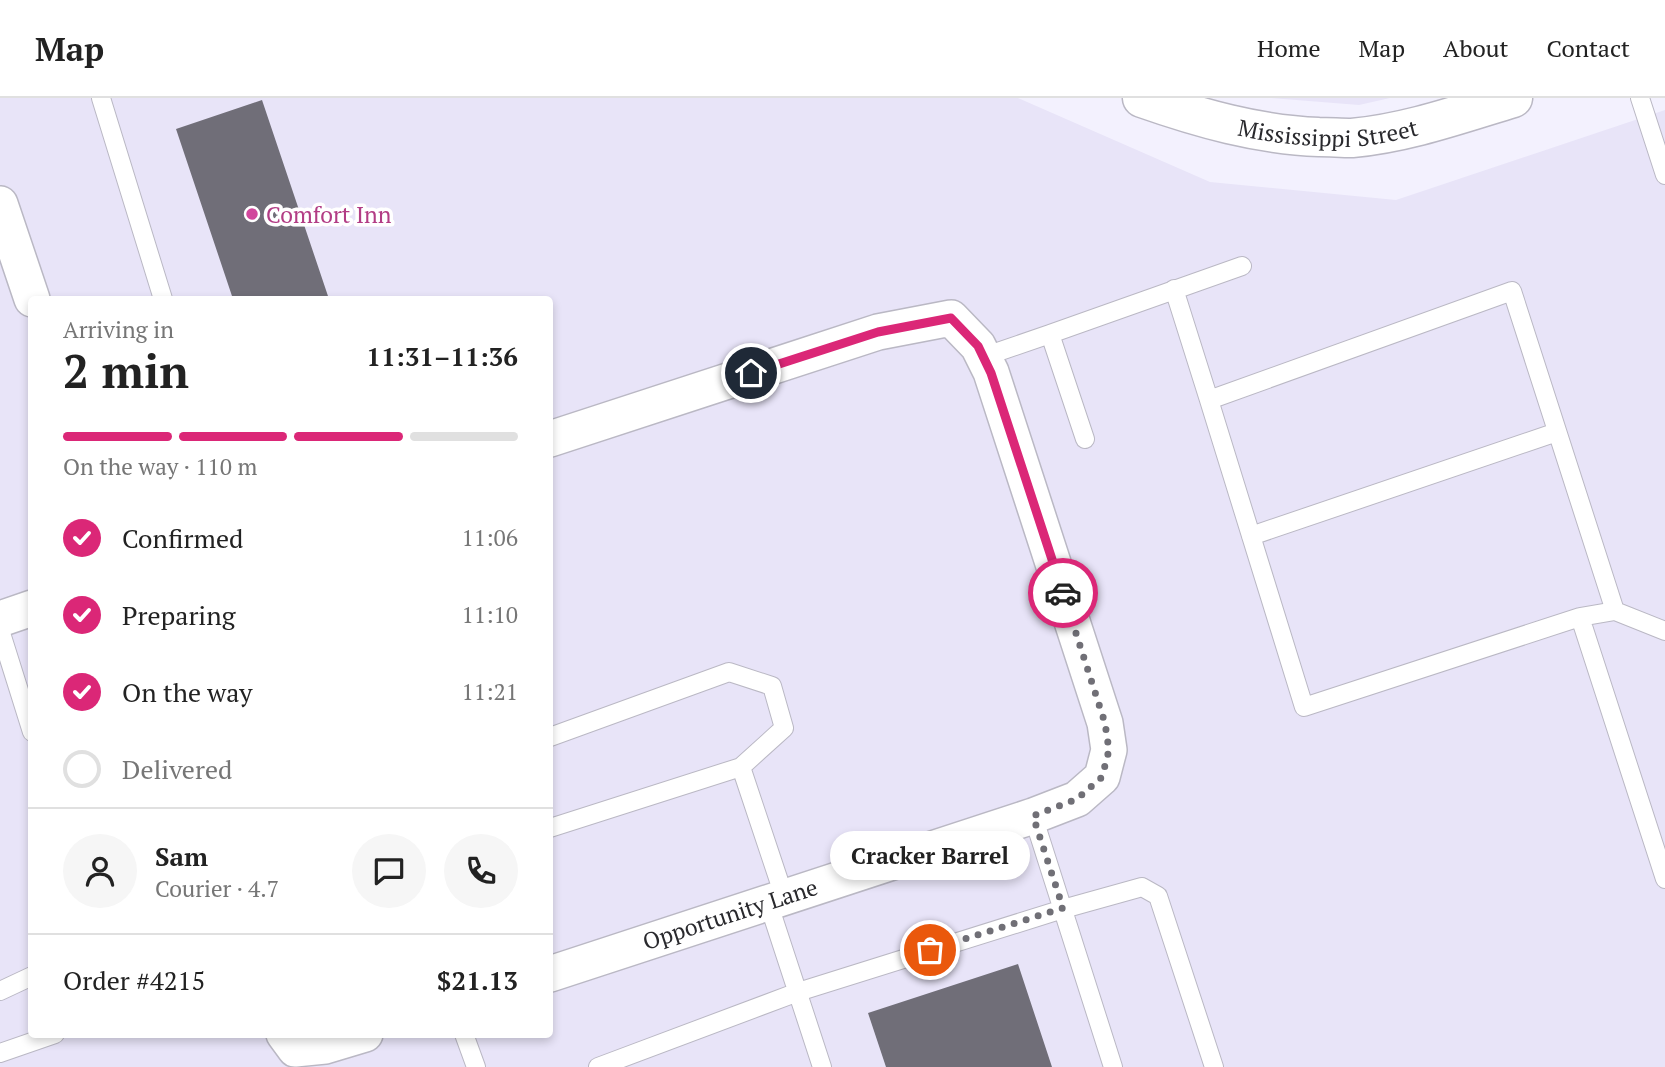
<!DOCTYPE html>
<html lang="en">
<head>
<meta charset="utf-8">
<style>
	body { margin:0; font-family:"PT Serif",serif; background:#f6f6f6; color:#222; height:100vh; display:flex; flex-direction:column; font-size:26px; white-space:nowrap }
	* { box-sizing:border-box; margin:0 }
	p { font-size:23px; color:#767676 }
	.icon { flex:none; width:38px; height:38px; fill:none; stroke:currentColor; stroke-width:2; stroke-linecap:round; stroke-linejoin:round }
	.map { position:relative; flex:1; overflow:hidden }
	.side { position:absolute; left:28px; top:198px; width:525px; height:742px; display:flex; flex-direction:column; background:#fff; border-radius:7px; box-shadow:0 4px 10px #0003 }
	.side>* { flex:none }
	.pin { position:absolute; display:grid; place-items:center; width:60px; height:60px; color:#fff; margin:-30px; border:4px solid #fff; border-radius:50%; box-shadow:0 2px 7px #0007 }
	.courier { position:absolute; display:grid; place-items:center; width:70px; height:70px; margin:-35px; border:5px solid #db2777; border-radius:50%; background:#fff; color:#222; box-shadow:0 2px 9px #0007 }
	.bubble { position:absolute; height:49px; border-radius:24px; background:#fff; box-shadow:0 4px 10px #0003; font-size:23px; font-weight:600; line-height:49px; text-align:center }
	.headline em { font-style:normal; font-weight:600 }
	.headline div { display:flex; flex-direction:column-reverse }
	.headline { display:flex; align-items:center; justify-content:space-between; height:119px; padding:0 35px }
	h1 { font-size:46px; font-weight:600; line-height:52px }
	.bar { display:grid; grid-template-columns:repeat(4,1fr); gap:10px 7px; align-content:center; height:84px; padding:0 35px }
	.bar i { height:9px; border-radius:5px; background:#e0e0e0 }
	.bar .selected { background:#db2777 }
	.bar p { grid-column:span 4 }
	.line { display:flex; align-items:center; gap:18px; padding:0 35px; border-top:2px solid #e0e0e0 }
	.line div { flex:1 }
	.round { display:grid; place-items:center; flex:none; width:74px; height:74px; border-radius:37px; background:#f6f6f6 }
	ol { padding:0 35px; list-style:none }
	li { display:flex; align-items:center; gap:21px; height:77px }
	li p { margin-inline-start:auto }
	li .icon { padding:7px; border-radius:50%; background:#db2777; color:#fff; stroke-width:4 }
	li:last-child { color:#767676 }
	li i { width:38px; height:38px; border:4px solid #e0e0e0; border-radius:50% }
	header { display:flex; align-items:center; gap:42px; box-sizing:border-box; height:98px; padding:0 35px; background:#fff; border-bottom:2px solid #e0e0e0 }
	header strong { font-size:33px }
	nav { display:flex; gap:38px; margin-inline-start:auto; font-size:24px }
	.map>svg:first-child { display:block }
	.built { fill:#e8e4f8; fill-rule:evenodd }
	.building { fill:#706e78 }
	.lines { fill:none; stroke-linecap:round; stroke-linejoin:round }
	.lane-casing { stroke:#bab8c4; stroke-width:20 }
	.street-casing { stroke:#bab8c4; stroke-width:38 }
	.secondary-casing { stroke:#bab8c4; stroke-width:41 }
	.lane { stroke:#fff; stroke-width:18 }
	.street { stroke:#fff; stroke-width:35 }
	.secondary { stroke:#fff; stroke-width:38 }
	.done { stroke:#706f76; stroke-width:7; stroke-dasharray:0 12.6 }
	.route { stroke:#db2777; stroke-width:9 }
	.hotel-dot { fill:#d1479c; stroke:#fff; stroke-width:2.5 }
	.labels { text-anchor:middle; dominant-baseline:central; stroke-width:7; stroke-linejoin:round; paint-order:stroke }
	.street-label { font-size:23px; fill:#29292d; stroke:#fff }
	.hotel-label { font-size:23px; fill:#b23c85; stroke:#fff; text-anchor:start }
</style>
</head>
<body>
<header>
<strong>Map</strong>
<nav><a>Home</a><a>Map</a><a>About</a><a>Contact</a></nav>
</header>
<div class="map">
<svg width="1665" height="969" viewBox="0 0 1665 969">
	<rect width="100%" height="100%" fill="#f3f1fe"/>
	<path class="built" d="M0,0H1018L1210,84L1396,102L1665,12V969H0ZM32,201H550V936H32Z
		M1271,0H1390L1359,7Z"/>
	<path class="building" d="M262,2L329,201H233L176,31Z
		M1018,866L1052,969H886L868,915Z"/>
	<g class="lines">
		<defs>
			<path id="lane" d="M101,0L163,201
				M1640,0L1665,77
				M1174,191L1209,302
				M1050,236L1242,168
				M983,259L1050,236L1085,341
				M1251,438L1557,334
				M1615,513L1512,193L1209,302L1304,609L1580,519L1615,513L1665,533
				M1580,519L1665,781
				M0,532L32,634
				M550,639L729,574L772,588L784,630L741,669L550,730
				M741,669L784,798
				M1033,718L1113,969
				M768,804L822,969
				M0,893L32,878
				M464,936L476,969
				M0,955L55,936
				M598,969L798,894L1063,811L1142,789L1158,798L1214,969"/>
			<path id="street" d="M0,106L32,201
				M550,341L878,234L951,220L978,248L991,274L1105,625L1109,652L1102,679L1077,701L1033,718L550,876
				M0,521L32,510
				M284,936L295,951L325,948L365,936"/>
			<g id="secondary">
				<path id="s1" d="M1142,0C1199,20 1259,37 1319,39C1330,39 1341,40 1352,40C1407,35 1460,16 1513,0"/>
			</g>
		</defs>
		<use href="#lane" class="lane-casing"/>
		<use href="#street" class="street-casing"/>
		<use href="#secondary" class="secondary-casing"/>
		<use href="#lane" class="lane"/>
		<use href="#street" class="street"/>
		<use href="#secondary" class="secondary"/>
	</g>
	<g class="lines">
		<path class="done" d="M930,852L1063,810L1033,718L1077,701L1102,679L1109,652L1105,625L1063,495"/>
		<path class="route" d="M751,275L878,234L951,220L978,248L991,275L1063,495"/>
	</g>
	<circle class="hotel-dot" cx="252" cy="116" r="7"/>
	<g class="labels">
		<g class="street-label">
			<text stroke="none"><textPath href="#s1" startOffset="191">Mississippi Street</textPath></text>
			<text transform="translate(730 816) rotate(-18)">Opportunity Lane</text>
		</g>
		<g class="hotel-label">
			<text x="266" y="116">Comfort Inn</text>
		</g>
	</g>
</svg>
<div class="pin" style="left:930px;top:852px;background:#ea580c"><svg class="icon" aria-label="bag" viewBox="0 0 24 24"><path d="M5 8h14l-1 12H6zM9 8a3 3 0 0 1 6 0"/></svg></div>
<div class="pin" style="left:751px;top:275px;background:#1f2937"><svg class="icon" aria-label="home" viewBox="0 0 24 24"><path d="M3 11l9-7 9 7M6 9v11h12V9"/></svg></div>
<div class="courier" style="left:1063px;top:495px"><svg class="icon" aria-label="car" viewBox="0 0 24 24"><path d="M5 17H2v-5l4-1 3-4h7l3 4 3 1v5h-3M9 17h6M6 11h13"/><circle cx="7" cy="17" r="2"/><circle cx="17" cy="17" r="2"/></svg></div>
<div class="bubble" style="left:830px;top:733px;width:200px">Cracker Barrel</div>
<section class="side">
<div class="headline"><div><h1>2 min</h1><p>Arriving in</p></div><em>11:31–11:36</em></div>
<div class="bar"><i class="selected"></i><i class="selected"></i><i class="selected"></i><i></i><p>On the way · 110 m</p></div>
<ol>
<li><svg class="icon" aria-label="check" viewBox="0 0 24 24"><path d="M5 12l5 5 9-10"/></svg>Confirmed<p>11:06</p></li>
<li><svg class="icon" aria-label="check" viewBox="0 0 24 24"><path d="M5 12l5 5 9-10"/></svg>Preparing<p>11:10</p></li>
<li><svg class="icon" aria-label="check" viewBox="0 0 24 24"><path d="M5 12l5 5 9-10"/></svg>On the way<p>11:21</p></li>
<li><i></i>Delivered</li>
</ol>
<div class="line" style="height:126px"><a class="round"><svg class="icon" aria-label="person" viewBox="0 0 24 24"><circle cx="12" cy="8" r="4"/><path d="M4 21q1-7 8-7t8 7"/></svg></a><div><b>Sam</b><p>Courier · 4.7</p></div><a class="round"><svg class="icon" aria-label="chat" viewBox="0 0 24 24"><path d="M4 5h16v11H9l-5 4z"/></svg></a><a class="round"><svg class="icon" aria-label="phone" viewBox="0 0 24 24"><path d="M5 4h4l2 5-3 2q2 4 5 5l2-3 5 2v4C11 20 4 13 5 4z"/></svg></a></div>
<div class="line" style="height:91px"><div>Order #4215</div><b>$21.13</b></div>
</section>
</div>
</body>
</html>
